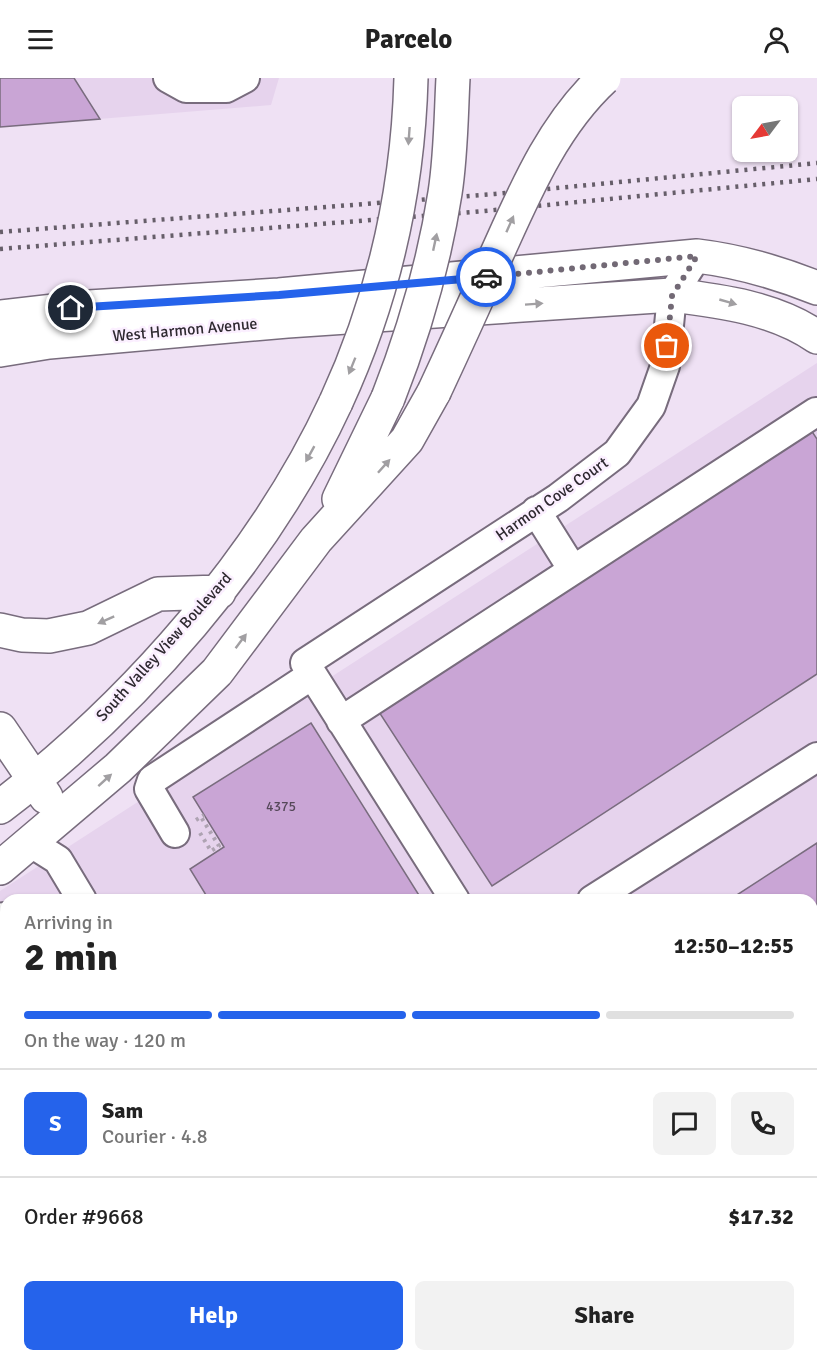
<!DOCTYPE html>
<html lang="en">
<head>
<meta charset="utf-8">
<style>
	body { margin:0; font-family:Signika,sans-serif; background:#f2f2f2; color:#222; height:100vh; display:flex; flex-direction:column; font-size:22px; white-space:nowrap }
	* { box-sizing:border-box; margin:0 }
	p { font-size:20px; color:#767676 }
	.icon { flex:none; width:33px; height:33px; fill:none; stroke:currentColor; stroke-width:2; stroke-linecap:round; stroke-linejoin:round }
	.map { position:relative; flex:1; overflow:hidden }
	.details { position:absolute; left:0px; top:816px; width:818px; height:468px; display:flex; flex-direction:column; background:#fff; border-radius:18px 18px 0 0; box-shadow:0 2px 4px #0004 }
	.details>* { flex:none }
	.needle { width:39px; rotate:238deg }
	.controls { position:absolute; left:732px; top:18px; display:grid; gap:12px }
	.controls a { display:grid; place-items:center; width:66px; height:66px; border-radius:9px; background:#fff; box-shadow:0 2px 4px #0004; font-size:30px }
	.pin { position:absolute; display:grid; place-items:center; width:51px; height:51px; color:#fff; margin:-26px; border:3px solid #fff; border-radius:50%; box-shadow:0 2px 6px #0007 }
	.courier { position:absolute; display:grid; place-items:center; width:60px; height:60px; margin:-30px; border:4px solid #2563eb; border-radius:50%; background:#fff; color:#222; box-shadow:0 2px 8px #0007 }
	.headline em { font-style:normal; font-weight:700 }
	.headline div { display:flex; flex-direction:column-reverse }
	.headline { display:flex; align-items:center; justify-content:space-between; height:102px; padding:0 24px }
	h1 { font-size:39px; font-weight:700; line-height:45px }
	.bar { display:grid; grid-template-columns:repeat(4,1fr); gap:9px 6px; align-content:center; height:72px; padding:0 24px }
	.bar i { height:8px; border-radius:4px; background:#e0e0e0 }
	.bar .selected { background:#2563eb }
	.bar p { grid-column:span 4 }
	.line { display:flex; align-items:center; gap:15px; padding:0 24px; border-top:2px solid #e0e0e0 }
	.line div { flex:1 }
	.round { display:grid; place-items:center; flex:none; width:63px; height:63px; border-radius:9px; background:#f2f2f2 }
	.button { display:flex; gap:12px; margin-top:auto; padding:12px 24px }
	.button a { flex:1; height:69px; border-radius:9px; background:#2563eb; color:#fff; font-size:24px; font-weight:700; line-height:69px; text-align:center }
	.button a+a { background:#f2f2f2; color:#222 }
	header { display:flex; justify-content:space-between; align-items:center; height:78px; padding:0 24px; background:#fff; font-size:27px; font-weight:700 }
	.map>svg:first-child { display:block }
	.built { fill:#e6d3ed; fill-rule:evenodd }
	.building { fill:#c9a5d5; stroke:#796c7e; stroke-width:1.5 }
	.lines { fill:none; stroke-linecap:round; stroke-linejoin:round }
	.minor-casing { stroke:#786c7d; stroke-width:32 }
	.major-casing { stroke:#786c7d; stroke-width:36 }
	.path { stroke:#aea3b2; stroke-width:4; stroke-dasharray:3 4.5; stroke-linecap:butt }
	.minor { stroke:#fff; stroke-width:28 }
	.major { stroke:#fff; stroke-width:33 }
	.rail { stroke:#665e69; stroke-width:4.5; stroke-dasharray:3 6; stroke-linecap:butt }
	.major-bridge-casing { stroke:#786c7d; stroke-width:36; stroke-linecap:butt }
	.major-bridge { stroke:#fff; stroke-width:33 }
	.oneway { fill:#a19fa2 }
	.done { stroke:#726975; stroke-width:6; stroke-dasharray:0 10.8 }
	.route { stroke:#2563eb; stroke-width:8 }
	.labels { text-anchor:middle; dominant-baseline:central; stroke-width:5; stroke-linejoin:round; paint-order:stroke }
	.number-label { font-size:14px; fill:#554859 }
	.street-label { font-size:16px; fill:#2e2930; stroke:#fbefff }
</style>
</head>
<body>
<header><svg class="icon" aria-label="menu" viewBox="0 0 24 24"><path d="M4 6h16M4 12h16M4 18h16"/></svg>Parcelo<svg class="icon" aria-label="person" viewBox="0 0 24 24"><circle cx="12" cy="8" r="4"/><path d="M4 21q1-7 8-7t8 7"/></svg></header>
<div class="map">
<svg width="817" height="1284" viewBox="0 0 817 1284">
	<rect width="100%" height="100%" fill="#efe1f4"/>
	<path class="built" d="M0,0H279L271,27L0,49Z
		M817,285V1284H0V813ZM6,822H812V1278H6Z"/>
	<path class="building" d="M0,0H74L100,41L0,49Z
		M811,352L817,361V596L492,808L379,634Z
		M311,645L422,822H209L190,791L224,769L193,719Z
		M817,765V1011L812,1015V822H729Z
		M0,972L6,982V1079L0,1078Z
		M0,1078L6,1079V1226L0,1216Z
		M80,1278H97L93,1284Z
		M111,1278H339L344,1284H121Z
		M547,1278H709L712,1284H550Z"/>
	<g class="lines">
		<defs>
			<path id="minor" d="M168,0L186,10H226L245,0
				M536,433L573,492
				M341,643L816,334L817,336
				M175,755L149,711L152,702L312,597
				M31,765L58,782L82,822
				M455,822L305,585L558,420L617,375L651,328L665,288L672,217L697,178
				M592,822L817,679
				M0,842L4,839
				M0,907L6,917
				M812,1044L817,1040
				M812,1136L817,1132
				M357,1278L362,1284
				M432,1278L440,1284
				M753,1278L757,1284"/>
			<path id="major" d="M0,239L89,229L279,217L697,178C739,183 777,194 817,210
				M0,272L49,264L287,243L672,217C721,223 775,230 817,259
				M339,421L388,320
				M0,552L22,557L49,558L88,550L158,516L219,514
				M0,651L46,719
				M0,729C135,626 265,478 336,324
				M0,790L118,690L217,594L316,462L407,362L434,314"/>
		</defs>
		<use href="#minor" class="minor-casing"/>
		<use href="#major" class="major-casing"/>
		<path class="path" d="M196,742L204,737
			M200,755L211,773L219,768L201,739"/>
		<use href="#minor" class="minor"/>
		<use href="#major" class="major"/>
		<path class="rail" d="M0,154L495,116L817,85
			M0,171L474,134L817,101"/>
		<defs>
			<path id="major-bridge" d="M434,314C455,269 475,225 495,180C524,116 552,48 604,0
				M388,320C414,254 434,185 445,115C451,77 451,38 453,0
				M336,324C384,220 408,114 411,0"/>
		</defs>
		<use href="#major-bridge" class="major-bridge-casing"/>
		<use href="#major-bridge" class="major-bridge"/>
	</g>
	<defs><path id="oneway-solid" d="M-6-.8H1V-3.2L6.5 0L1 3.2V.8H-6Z" transform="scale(1.5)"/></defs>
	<g class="oneway">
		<use href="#oneway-solid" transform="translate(409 58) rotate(94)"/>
		<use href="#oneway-solid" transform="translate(510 146) rotate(-66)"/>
		<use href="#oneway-solid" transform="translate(435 164) rotate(-78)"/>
		<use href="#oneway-solid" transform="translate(728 224) rotate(16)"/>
		<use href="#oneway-solid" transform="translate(534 226) rotate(-4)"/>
		<use href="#oneway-solid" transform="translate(352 288) rotate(112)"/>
		<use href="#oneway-solid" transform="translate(310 376) rotate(119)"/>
		<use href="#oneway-solid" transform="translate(384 388) rotate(-48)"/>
		<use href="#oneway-solid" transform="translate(106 542) rotate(156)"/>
		<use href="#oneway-solid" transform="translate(241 563) rotate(-53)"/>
		<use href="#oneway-solid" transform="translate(105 702) rotate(-42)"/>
	</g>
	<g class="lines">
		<path class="done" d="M486,199L697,178L672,218L667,268"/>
		<path class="route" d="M71,230L279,217L486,199"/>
	</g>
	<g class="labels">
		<g class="number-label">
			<text x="281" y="728">4375</text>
		</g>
		<g class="street-label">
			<text transform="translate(185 252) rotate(-5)">West Harmon Avenue</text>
			<text transform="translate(552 421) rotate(-35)">Harmon Cove Court</text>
			<text transform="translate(164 569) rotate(-48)">South Valley View Boulevard</text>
		</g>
	</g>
</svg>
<div class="controls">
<a><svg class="needle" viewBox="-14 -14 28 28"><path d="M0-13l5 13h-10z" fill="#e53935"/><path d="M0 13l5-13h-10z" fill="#767676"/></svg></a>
</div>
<div class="pin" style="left:667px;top:268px;background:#ea580c"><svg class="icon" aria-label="bag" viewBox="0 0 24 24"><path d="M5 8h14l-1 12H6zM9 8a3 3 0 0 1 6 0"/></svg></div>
<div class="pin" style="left:71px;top:230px;background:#1f2937"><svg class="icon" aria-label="home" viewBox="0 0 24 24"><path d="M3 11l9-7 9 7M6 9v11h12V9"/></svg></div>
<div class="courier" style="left:486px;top:199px"><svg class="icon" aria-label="car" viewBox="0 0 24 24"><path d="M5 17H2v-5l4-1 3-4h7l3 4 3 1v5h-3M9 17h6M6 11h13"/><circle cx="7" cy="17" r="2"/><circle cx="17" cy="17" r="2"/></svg></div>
<section class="details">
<div class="headline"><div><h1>2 min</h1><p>Arriving in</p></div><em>12:50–12:55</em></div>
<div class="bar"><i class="selected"></i><i class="selected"></i><i class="selected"></i><i></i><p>On the way · 120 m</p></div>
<div class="line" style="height:108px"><b class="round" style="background:#2563eb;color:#fff">S</b><div><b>Sam</b><p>Courier · 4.8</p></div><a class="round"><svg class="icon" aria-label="chat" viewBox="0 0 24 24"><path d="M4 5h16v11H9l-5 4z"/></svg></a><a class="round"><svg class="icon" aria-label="phone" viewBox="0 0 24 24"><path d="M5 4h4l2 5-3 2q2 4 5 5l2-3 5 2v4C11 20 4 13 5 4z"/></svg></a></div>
<div class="line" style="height:78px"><div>Order #9668</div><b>$17.32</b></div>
<div class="button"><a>Help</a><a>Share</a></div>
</section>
</div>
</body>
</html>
